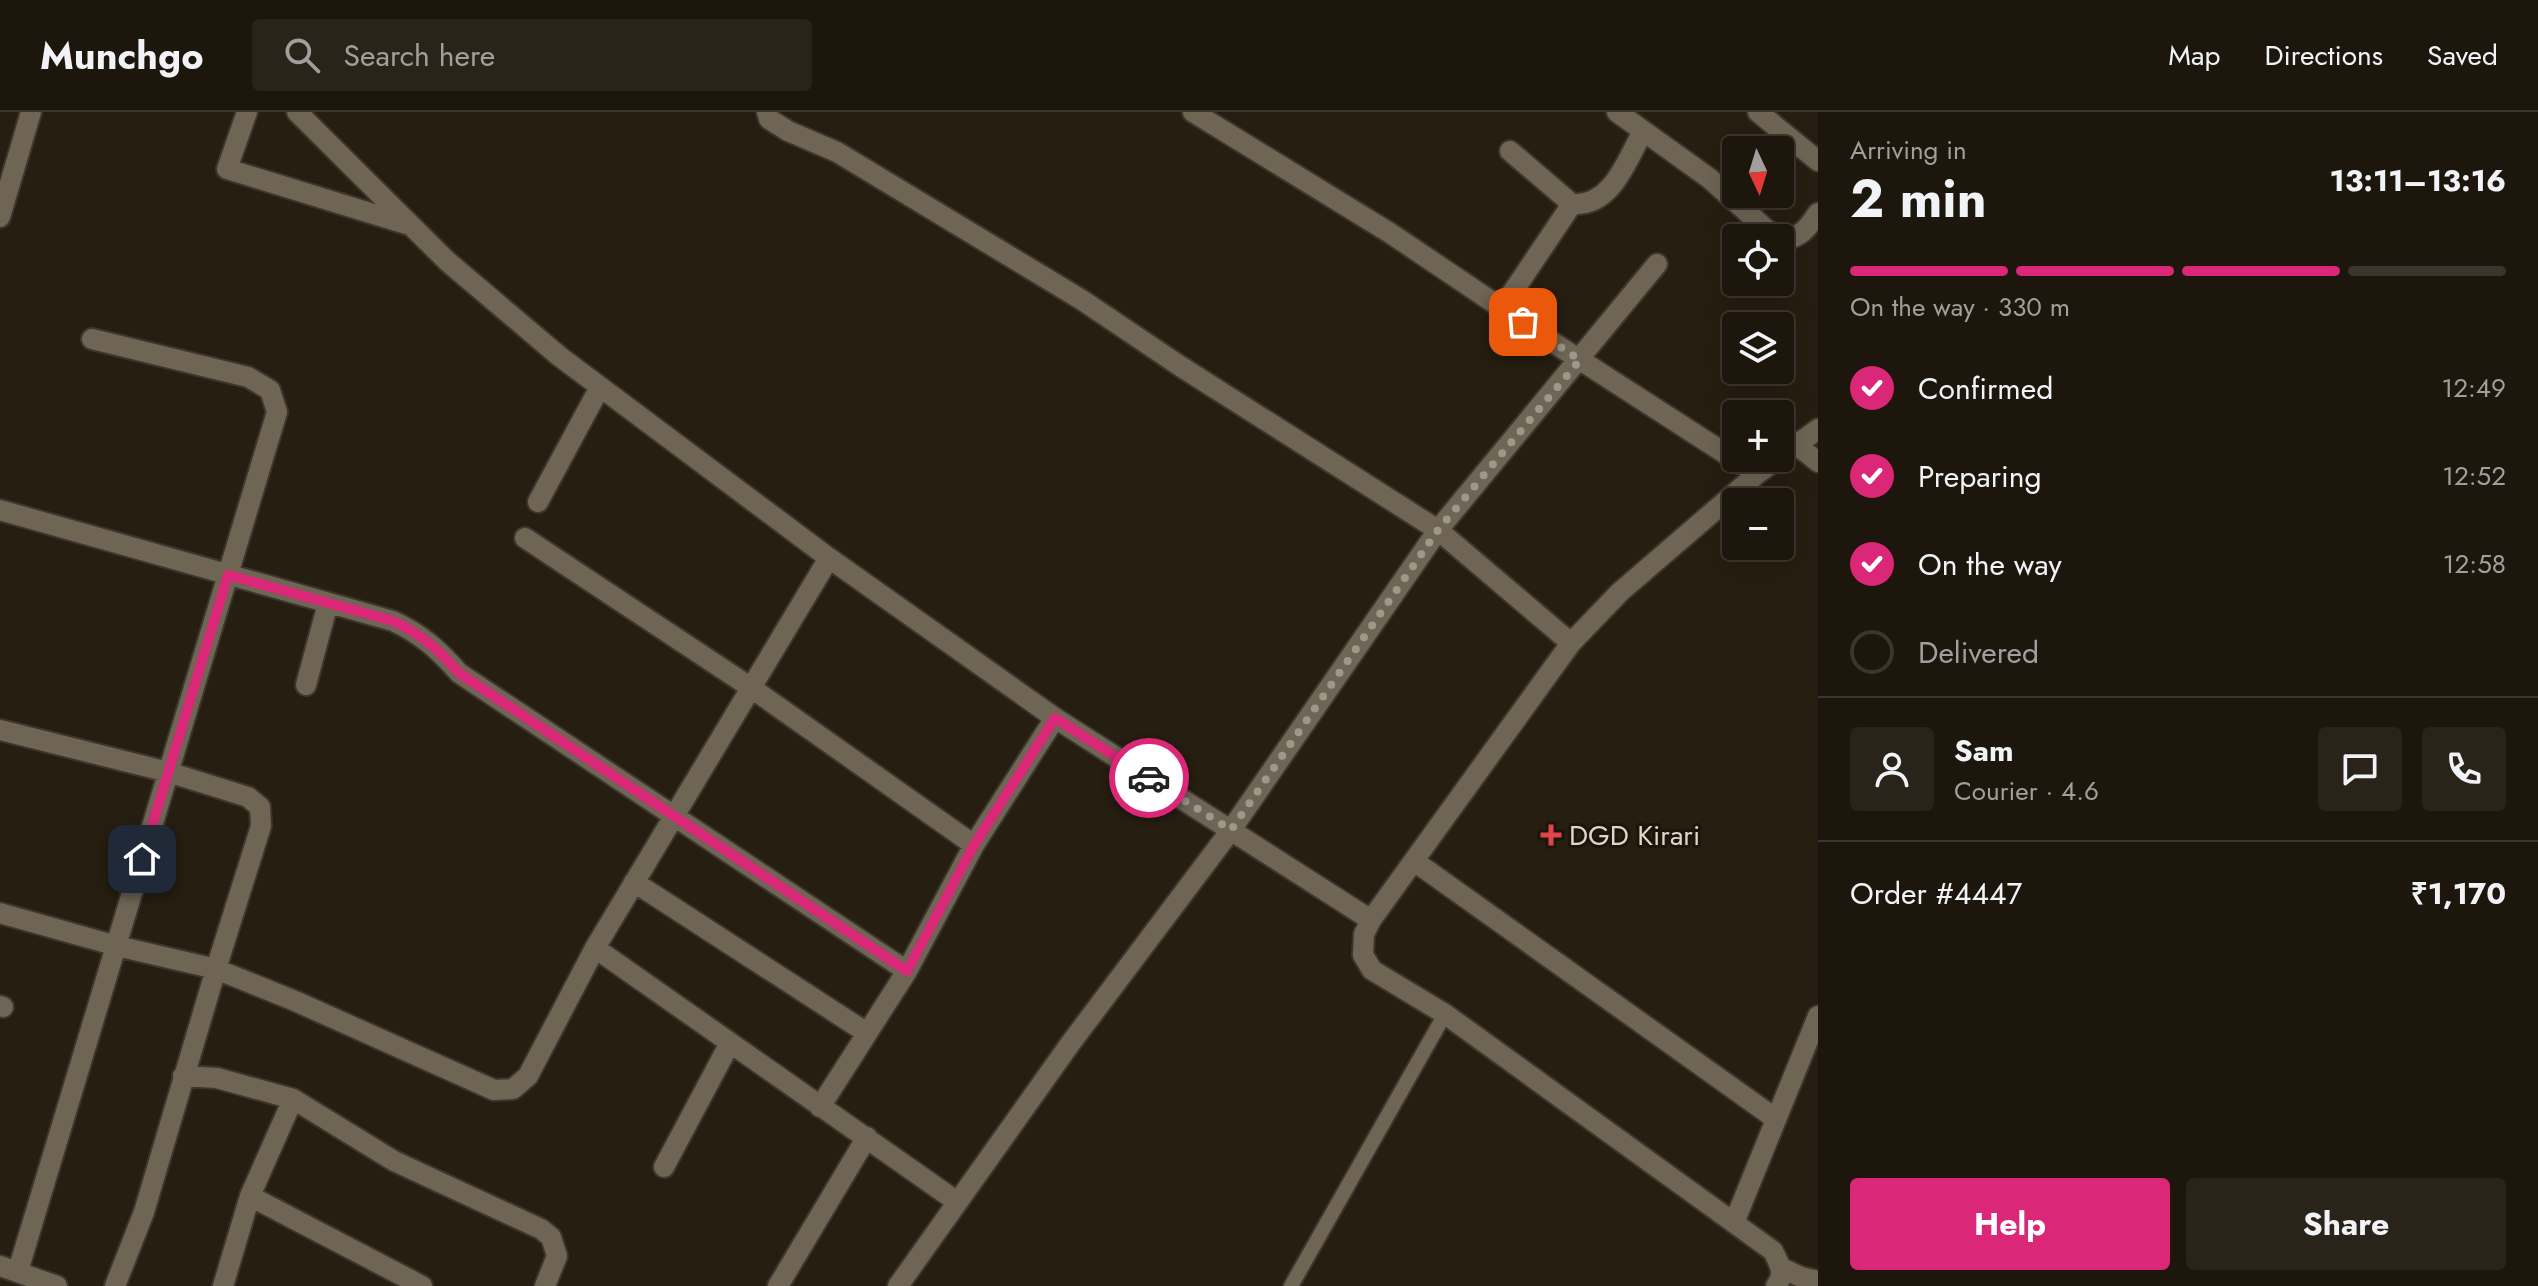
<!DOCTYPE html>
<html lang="en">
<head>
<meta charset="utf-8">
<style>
	body { margin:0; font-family:Jost,sans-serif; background:#29231a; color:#f1f3f6; height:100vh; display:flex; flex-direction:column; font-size:30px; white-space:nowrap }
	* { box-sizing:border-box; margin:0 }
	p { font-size:26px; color:#a09f9d }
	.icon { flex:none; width:44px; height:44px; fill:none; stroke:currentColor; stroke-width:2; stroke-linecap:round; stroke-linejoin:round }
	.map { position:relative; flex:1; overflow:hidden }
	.drawer { display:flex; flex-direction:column; background:#1c160c; width:720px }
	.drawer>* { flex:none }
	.needle { width:52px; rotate:176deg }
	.buttons { position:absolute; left:1722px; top:24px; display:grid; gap:16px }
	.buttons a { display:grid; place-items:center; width:72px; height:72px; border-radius:8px; background:#1c160c; box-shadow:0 8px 32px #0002,0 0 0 2px #3a352d; font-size:40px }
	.pin { position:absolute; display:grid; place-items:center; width:68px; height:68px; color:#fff; margin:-34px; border-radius:16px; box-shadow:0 4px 12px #0006 }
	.courier { position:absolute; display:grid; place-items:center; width:80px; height:80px; margin:-40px; border:6px solid #db2777; border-radius:50%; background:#fff; color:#222; box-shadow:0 2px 10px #0007 }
	.headline em { font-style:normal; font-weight:700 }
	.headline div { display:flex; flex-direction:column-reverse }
	.headline { display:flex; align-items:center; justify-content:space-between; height:136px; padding:0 32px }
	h1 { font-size:52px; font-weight:700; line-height:60px }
	.bar { display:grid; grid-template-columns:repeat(4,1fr); gap:12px 8px; align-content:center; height:96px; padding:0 32px }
	.bar i { height:10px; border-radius:6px; background:#3a352d }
	.bar .selected { background:#db2777 }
	.bar p { grid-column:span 4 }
	.line { display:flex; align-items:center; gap:20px; padding:0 32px; border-top:2px solid #3a352d }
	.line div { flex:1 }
	.round { display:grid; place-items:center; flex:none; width:84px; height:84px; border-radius:8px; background:#29231a }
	ol { padding:0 32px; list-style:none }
	li { display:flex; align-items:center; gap:24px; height:88px }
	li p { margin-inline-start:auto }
	li .icon { padding:8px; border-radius:50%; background:#db2777; color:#fff; stroke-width:4 }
	li:last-child { color:#a09f9d }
	li i { width:44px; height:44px; border:4px solid #3a352d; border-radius:50% }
	.cta { display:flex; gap:16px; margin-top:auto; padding:16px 32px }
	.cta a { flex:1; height:92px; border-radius:8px; background:#db2777; color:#fff; font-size:32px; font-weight:700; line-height:92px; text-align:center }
	.cta a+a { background:#29231a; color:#f1f3f6 }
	header { display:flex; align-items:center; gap:48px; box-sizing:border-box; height:112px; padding:0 40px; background:#1c160c; border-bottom:2px solid #3a352d }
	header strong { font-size:38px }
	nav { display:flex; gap:44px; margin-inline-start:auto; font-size:28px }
	.search { width:560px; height:72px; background:#29231a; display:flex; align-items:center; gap:20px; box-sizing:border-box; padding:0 28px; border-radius:8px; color:#a09f9d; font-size:30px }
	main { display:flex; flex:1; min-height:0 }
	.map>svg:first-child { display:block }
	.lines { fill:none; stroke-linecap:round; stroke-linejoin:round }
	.lane-casing { stroke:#3c362e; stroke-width:18 }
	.street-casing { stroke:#3c362e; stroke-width:24 }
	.lane { stroke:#6f6555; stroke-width:14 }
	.street { stroke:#6f6555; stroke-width:20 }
	.done { stroke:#9d978c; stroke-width:8; stroke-dasharray:0 14.4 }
	.route { stroke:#db2777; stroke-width:10 }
	.health-dot { fill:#e0444e; stroke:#1d1507; stroke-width:3 }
	.labels { text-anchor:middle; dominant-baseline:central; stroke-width:6; stroke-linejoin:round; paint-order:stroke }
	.poi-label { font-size:28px; fill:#ddd8cf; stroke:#1d1507; text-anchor:start }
</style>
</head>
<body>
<header>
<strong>Munchgo</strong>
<div class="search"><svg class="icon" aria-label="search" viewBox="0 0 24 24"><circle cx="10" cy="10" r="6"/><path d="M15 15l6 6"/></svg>Search here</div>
<nav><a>Map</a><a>Directions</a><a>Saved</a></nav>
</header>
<main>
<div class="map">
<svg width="1818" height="1174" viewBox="0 0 1818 1174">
	<rect width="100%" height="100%" fill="#261e10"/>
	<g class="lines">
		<defs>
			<path id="lane" d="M1291,1174L1445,902"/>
			<path id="street" d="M247,0L227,57L406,112
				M297,0L447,149L559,244L829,446L1055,606L1371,808
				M767,0L769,7L788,19L837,40L1082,188L1180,254L1438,418L1571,531
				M1193,0L1390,121L1543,224L1757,362
				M1617,0L1709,66L1776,126
				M1758,0L1818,49
				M1510,39L1572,92
				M0,105L31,0
				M1780,128C1800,127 1808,116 1818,101
				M1502,196L1572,92C1612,95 1627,48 1643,19
				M1798,334L1818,350
				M538,390L600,275
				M0,398L393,509C421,522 439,538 459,561L907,859
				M525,426L750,575L974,733
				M306,573L328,491
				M0,618L168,660L248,685L260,695L261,714L216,857L144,1100L115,1174
				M1414,749L1776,1007
				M634,770L867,921
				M0,801L117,834L216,857L295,889L494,978L513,977L528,964L595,836L829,446
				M595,836L956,1089
				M0,894L3,895
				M183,964L217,966L293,987L394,1049L541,1117L551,1125L557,1144L545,1174
				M820,995L907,859L974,733L1055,606
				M664,1055L730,931
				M250,1084L422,1174
				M1734,1111L1818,904
				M0,1154L57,1174
				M1782,1156L1801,1165L1818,1169
				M18,1159L277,300L270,278L248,265L92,227
				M223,1174L250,1084L293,987
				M778,1174L867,1025
				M898,1174L1070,932L1231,718L1438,418L1657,152
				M1776,1174C1786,1162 1779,1151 1773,1139L1445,902L1372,858L1363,843L1364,822L1371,808L1571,531L1620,480L1757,362L1818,317"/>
		</defs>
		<use href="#lane" class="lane-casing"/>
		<use href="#street" class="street-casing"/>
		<use href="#lane" class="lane"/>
		<use href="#street" class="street"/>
	</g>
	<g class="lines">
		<path class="done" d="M1149,666L1231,718L1438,418L1580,248L1523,210"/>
		<path class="route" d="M142,747L228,463L393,509C421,522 439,538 459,561L907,859L974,733L1055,606L1149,666"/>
	</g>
	<path class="health-dot" d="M1547 711h8v8h8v8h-8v8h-8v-8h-8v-8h8z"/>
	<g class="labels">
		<g class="poi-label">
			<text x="1569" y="723">DGD Kirari</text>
		</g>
	</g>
</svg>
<div class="buttons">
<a><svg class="needle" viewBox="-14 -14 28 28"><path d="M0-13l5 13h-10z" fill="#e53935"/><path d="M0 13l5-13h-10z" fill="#a09f9d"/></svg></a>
<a><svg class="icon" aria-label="locate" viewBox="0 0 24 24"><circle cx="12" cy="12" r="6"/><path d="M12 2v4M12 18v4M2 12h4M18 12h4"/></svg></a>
<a><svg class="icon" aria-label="layers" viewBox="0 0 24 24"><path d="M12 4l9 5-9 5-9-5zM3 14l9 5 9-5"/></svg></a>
<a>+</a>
<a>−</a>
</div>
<div class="pin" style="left:1523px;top:210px;background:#ea580c"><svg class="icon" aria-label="bag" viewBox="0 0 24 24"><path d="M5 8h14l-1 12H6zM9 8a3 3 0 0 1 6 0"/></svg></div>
<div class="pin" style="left:142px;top:747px;background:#1f2937"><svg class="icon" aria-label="home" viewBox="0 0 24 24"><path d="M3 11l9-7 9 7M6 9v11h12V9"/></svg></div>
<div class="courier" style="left:1149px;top:666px"><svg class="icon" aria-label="car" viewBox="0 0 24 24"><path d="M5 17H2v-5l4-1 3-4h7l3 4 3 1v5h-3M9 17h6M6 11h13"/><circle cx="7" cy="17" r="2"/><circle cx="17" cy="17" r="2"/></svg></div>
</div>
<section class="drawer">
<div class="headline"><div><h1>2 min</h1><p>Arriving in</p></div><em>13:11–13:16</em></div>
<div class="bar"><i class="selected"></i><i class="selected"></i><i class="selected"></i><i></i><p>On the way · 330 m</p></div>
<ol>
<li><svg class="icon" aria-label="check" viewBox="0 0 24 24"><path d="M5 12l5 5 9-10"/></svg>Confirmed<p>12:49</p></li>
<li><svg class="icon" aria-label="check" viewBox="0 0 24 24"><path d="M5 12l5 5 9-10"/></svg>Preparing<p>12:52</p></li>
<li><svg class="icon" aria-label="check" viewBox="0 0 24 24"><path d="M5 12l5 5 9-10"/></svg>On the way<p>12:58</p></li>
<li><i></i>Delivered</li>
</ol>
<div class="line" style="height:144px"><a class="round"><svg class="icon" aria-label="person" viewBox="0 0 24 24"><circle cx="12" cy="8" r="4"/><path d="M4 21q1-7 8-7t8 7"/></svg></a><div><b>Sam</b><p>Courier · 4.6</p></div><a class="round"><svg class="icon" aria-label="chat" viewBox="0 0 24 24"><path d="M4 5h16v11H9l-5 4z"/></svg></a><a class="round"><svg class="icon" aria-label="phone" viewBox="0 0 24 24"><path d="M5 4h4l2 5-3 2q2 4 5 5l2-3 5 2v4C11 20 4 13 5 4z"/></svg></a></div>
<div class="line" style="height:104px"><div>Order #4447</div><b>₹1,170</b></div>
<div class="cta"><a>Help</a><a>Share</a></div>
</section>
</main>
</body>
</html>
